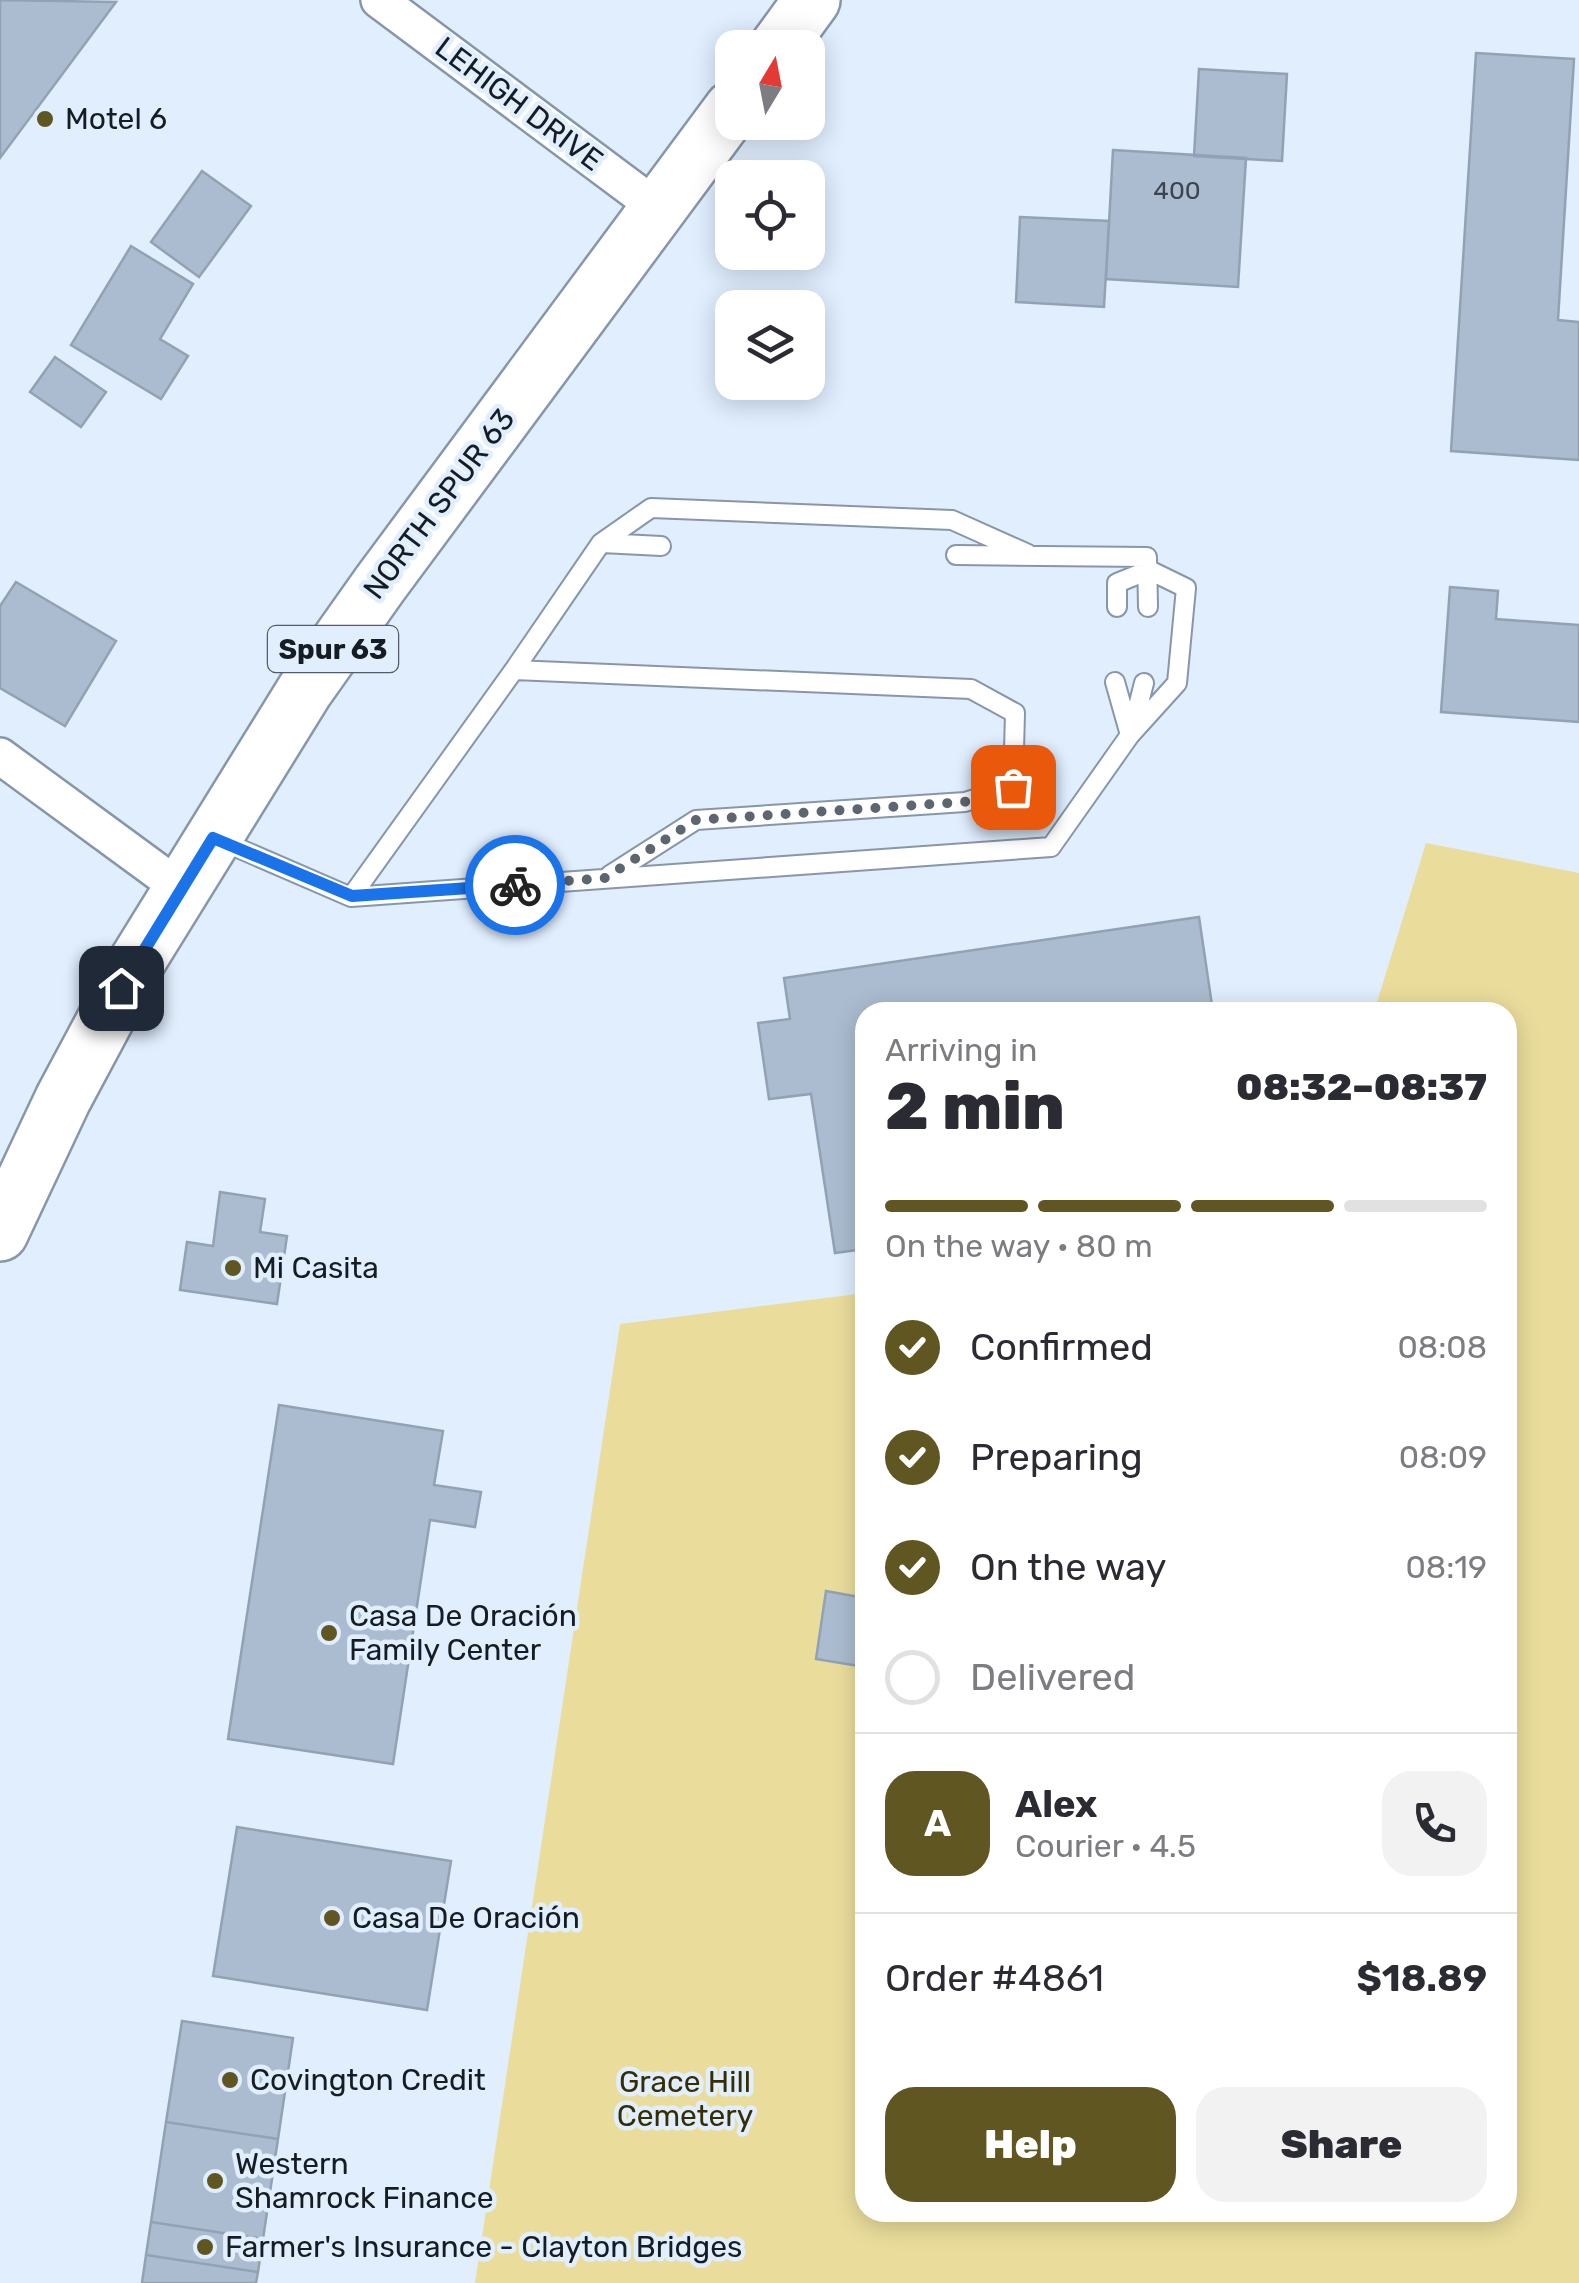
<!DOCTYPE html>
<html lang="en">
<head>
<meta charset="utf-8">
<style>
	body { margin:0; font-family:Rubik,sans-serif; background:#f2f2f3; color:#2b2b33; height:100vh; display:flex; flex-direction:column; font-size:38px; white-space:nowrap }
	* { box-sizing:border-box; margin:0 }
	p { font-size:32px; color:#7c7c81 }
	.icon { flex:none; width:55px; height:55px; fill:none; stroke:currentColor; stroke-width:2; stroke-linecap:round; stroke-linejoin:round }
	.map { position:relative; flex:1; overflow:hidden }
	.sheet { position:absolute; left:855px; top:1002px; width:662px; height:1220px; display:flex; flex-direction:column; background:#fff; border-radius:30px; box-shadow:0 5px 25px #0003 }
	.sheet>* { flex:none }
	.needle { width:65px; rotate:10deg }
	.fabs { position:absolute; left:715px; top:30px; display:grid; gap:20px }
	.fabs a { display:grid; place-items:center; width:110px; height:110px; border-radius:20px; background:#fff; box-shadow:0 5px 25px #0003; font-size:50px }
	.pin { position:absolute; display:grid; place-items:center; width:85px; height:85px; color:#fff; margin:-42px; border-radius:20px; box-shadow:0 5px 15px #0006 }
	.courier { position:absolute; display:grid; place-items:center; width:100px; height:100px; margin:-50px; border:8px solid #1a73e8; border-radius:50%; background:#fff; color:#222; box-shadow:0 2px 12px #0007 }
	.summary em { font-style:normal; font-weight:800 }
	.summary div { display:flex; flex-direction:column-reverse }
	.summary { display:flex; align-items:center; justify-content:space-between; height:170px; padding:0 30px }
	h1 { font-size:65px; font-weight:800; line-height:75px }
	.bar { display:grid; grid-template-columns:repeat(4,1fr); gap:15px 10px; align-content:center; height:120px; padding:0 30px }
	.bar i { height:12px; border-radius:8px; background:#e1e1e2 }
	.bar .selected { background:#605622 }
	.bar p { grid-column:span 4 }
	.line { display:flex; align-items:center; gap:25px; padding:0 30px; border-top:2px solid #e1e1e2 }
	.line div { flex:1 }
	.round { display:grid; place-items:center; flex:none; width:105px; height:105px; border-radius:30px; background:#f2f2f3 }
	ol { padding:0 30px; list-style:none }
	li { display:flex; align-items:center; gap:30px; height:110px }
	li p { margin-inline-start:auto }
	li .icon { padding:10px; border-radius:50%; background:#605622; color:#fff; stroke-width:4 }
	li:last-child { color:#7c7c81 }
	li i { width:55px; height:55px; border:5px solid #e1e1e2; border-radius:50% }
	.cta { display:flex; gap:20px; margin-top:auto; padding:20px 30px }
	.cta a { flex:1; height:115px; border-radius:30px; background:#605622; color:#fff; font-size:40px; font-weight:800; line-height:115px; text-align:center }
	.cta a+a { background:#f2f2f3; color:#2b2b33 }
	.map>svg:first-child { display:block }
	.green { fill:#eadd9c }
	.building { fill:#acbcd0; stroke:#92a2b5; stroke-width:2.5 }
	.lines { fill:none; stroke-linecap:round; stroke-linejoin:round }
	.lane-casing { stroke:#8797aa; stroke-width:22 }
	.street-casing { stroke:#8797aa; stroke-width:40 }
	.primary-casing { stroke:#8797aa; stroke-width:60 }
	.lane { stroke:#fff; stroke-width:18 }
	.street { stroke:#fff; stroke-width:35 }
	.primary { stroke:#fff; stroke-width:55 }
	.done { stroke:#5d6670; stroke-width:10; stroke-dasharray:0 18 }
	.route { stroke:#1a73e8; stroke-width:12 }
	.poi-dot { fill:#605622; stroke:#e0eefe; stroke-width:4 }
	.labels { text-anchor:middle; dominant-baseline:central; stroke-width:9; stroke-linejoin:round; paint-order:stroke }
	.number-label { font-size:25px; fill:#3c444e }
	.shield { fill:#e0eefe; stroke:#535b65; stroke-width:2.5 }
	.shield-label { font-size:28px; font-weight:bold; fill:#161c23 }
	.street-label { font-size:30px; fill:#161c23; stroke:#e0eefe }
	.poi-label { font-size:30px; fill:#161c23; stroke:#e0eefe; text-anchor:start }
	.park-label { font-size:30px; fill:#352d03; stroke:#e0eefe }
</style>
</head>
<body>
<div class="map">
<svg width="1579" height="2283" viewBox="0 0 1579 2283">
	<rect width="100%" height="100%" fill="#e0eefe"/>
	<path class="green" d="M1426,843L1579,873V2283H475L620,1324L865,1293V2212H1508V1012H1374Z"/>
	<path class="building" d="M0,0L116,2L0,158Z
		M1476,53L1574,59L1558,320L1579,322V460L1451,451Z
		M1199,69L1287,74L1282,161L1194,156Z
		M1113,150L1246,158L1238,287L1106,279Z
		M202,171L251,206L199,277L151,242Z
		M1020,217L1109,221L1104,307L1016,302Z
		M131,246L193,284L160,339L188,356L161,399L71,345Z
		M55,357L106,392L81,427L30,392Z
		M16,582L116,641L65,726L0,688V606Z
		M1450,587L1498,591L1496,619L1579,625V722L1441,712Z
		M1199,917L1213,1012H865V1249L835,1253L811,1094L769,1099L758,1023L790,1019L784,978Z
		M220,1192L265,1199L260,1232L287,1236L277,1304L180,1290L187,1242L213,1246Z
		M279,1405L443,1431L434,1485L481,1492L475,1527L430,1520L393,1764L228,1739Z
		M826,1591L865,1598V1667L816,1659Z
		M237,1827L451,1861L427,2010L213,1976Z
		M182,2021L293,2038L278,2139L166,2122Z
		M166,2122L278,2139L263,2239L151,2222Z
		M151,2222L263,2239L258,2272L146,2255Z
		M146,2255L258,2272L256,2283H142Z"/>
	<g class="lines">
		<defs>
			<path id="lane" d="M602,543L661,546
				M956,555L1147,557L1148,607
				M1117,607V583L1149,570L1186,588L1177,683L1130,735
				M514,670L971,689L1015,713L1013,787L965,802L696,820L610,875
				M1132,730L1144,683
				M217,839L351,897L1051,847L1130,735L1115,682
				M351,897L514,670L601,543L651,508L952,520L1028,554"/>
			<path id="street" d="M379,0L659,209
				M0,756L180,888"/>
			<path id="primary" d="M777,48L812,0
				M0,1233L63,1099L133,968L305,690L380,584L732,109"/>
		</defs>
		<use href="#lane" class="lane-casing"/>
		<use href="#street" class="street-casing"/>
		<use href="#primary" class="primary-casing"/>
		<use href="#lane" class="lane"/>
		<use href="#street" class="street"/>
		<use href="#primary" class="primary"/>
	</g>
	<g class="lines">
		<path class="done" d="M515,885L605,878L696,820L964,802L1013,787"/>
		<path class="route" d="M121,988L213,838L352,896L515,885"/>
	</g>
	<g class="poi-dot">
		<circle cx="45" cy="119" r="10"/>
		<circle cx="233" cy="1268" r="10"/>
		<circle cx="329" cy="1633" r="10"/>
		<circle cx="332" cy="1918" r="10"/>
		<circle cx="230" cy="2080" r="10"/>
		<circle cx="215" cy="2181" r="10"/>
		<circle cx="205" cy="2247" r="10"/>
	</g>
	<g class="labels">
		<g class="number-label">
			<text x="1177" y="190">400</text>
		</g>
		<rect class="shield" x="268" y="626" width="130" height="46" rx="8"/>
		<g class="shield-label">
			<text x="333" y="649">Spur 63</text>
		</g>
		<g class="street-label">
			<text transform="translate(519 104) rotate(37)">LEHIGH DRIVE</text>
			<text transform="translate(439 504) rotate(-53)">NORTH SPUR 63</text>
		</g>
		<g class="poi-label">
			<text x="65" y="119">Motel 6</text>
			<text x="253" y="1268">Mi Casita</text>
			<text x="349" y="1616">Casa De Oración<tspan x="349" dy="34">Family Center</tspan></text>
			<text x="352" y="1918">Casa De Oración</text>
			<text x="250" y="2080">Covington Credit</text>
			<text x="235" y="2164">Western<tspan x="235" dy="34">Shamrock Finance</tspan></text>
			<text x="225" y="2247">Farmer's Insurance - Clayton Bridges</text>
		</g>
		<g class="park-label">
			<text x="685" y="2082">Grace Hill<tspan x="685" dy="34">Cemetery</tspan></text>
		</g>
	</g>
</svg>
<div class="fabs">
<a><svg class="needle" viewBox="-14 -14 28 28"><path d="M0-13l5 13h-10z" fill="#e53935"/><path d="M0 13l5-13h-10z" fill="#7c7c81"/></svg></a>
<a><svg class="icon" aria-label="locate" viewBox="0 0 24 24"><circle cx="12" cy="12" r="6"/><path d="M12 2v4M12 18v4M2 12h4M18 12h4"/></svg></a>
<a><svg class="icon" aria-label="layers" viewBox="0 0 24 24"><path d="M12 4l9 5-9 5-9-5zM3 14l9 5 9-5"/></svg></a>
</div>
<div class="pin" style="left:1013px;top:787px;background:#ea580c"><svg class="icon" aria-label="bag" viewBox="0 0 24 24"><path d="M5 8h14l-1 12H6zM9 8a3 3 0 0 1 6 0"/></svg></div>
<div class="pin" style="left:121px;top:988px;background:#1f2937"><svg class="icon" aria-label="home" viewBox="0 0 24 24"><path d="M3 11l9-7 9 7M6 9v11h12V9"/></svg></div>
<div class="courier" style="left:515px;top:885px"><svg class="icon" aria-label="bike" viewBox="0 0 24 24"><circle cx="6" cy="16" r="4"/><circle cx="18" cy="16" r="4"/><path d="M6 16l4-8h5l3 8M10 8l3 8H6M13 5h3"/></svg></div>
<section class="sheet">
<div class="summary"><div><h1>2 min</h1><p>Arriving in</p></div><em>08:32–08:37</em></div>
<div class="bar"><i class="selected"></i><i class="selected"></i><i class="selected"></i><i></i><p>On the way · 80 m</p></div>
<ol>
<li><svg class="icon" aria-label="check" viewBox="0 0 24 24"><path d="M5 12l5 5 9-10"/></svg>Confirmed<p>08:08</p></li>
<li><svg class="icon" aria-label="check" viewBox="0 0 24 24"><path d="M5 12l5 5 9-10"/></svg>Preparing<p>08:09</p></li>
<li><svg class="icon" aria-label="check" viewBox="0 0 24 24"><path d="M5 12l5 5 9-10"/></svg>On the way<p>08:19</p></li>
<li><i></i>Delivered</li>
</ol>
<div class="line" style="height:180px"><b class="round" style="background:#605622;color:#fff">A</b><div><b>Alex</b><p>Courier · 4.5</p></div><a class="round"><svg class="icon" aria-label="phone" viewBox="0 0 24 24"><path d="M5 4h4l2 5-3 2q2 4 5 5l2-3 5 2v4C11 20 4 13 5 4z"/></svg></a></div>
<div class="line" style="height:130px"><div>Order #4861</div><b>$18.89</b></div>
<div class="cta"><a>Help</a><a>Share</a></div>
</section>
</div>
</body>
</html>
